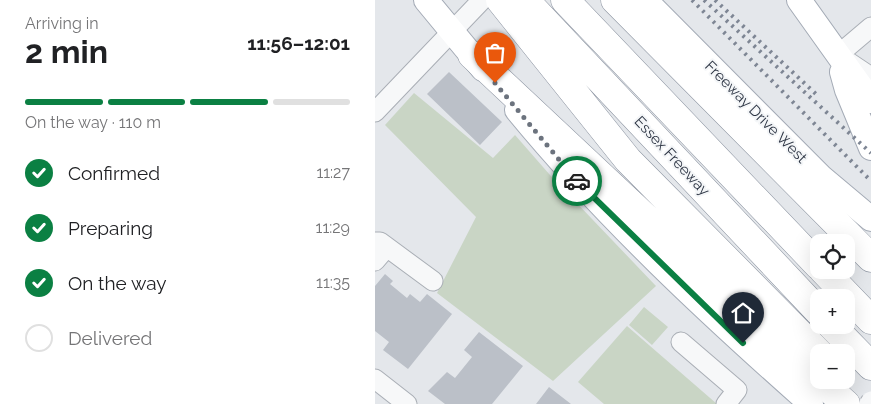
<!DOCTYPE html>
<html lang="en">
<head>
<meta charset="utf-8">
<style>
	body { margin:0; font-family:Raleway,sans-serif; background:#f2f2f2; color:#202124; height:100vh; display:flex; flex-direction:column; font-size:19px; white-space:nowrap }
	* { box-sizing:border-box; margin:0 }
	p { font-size:16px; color:#757577 }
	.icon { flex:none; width:28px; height:28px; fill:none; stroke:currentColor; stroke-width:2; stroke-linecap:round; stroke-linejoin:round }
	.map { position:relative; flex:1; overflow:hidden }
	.panel { display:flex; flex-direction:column; background:#fff; width:375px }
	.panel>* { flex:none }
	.controls { position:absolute; left:435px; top:234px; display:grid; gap:10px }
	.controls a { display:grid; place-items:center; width:45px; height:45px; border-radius:10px; background:#fff; box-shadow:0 5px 20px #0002; font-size:25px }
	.pin { position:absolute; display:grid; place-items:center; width:42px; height:42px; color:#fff; margin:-51px -21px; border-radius:50% 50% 50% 0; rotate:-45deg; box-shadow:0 0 5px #0007 }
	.pin .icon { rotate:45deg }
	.courier { position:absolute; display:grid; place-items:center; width:50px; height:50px; margin:-25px; border:4px solid #0b8043; border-radius:50%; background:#fff; color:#222; box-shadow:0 1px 6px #0007 }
	.overview em { font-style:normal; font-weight:700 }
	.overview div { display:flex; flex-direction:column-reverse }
	.overview { display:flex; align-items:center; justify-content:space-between; height:85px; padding:0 25px }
	h1 { font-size:32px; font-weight:700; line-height:38px }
	.bar { display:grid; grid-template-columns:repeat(4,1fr); gap:8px 5px; align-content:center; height:60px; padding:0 25px }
	.bar i { height:6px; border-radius:4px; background:#e0e0e0 }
	.bar .active { background:#0b8043 }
	.bar p { grid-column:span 4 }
	ol { padding:0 25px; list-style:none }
	li { display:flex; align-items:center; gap:15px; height:55px }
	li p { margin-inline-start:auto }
	li .icon { padding:5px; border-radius:50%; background:#0b8043; color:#fff; stroke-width:4 }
	li:last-child { color:#757577 }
	li i { width:28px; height:28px; border:2px solid #e0e0e0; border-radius:50% }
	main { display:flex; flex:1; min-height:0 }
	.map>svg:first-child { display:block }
	.green { fill:#c9d5c5 }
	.building { fill:#bbc0c8 }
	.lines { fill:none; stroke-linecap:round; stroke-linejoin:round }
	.minor-casing { stroke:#a9aeb5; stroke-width:21 }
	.major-casing { stroke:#a4abb6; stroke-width:26 }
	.highway-casing { stroke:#8c94a1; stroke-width:29 }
	.minor { stroke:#f7f8f9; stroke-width:19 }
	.major { stroke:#fff; stroke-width:24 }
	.highway { stroke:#fff; stroke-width:28 }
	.rail { stroke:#7e8694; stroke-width:4; stroke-dasharray:2.5 5; stroke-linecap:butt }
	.minor-bridge-casing { stroke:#a9aeb5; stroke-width:21; stroke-linecap:butt }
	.minor-bridge { stroke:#f7f8f9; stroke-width:19 }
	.done { stroke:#6c737e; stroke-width:5; stroke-dasharray:0 9 }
	.route { stroke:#0b8043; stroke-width:6 }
	.labels { text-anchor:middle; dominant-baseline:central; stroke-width:4; stroke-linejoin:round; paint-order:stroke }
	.street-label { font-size:15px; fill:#2c3443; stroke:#f4f6f8 }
</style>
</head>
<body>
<main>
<section class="panel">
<div class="overview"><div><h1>2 min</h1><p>Arriving in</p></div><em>11:56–12:01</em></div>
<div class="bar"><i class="active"></i><i class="active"></i><i class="active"></i><i></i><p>On the way · 110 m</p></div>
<ol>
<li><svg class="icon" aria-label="check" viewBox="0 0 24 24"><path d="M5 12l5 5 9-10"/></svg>Confirmed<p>11:27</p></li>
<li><svg class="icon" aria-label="check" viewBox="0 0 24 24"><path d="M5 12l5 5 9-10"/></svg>Preparing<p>11:29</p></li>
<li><svg class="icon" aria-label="check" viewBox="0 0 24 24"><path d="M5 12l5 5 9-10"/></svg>On the way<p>11:35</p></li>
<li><i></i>Delivered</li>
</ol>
</section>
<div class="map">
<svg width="496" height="404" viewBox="0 0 496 404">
	<rect width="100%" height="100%" fill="#e4e7eb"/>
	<path class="green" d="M39,93L118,158L140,135L175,175L281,286L178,381L62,293L101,217L10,125Z
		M269,307L293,327L277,345L254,325Z
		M252,326L342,404H229L203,382Z"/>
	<path class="building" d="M74,72L127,122L105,145L52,94Z
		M10,274L18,281L15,284L32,298L35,294L45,302L52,294L77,314L33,369L8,350L14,342L0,331V286Z
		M104,332L148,366L117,404H70L53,391L72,372L80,378L97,357L89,350Z
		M174,387L196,404H161Z"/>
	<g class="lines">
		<defs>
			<path id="minor" d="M496,27L463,55L496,77
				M0,112L107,0
				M0,242H5L58,281
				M0,261L12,247
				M306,342L362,390L351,404
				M0,379L32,404"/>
			<path id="major" d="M51,0L108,69
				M270,0L446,177L496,219
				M424,0L496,101
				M467,72L472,90L496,148
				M142,110C230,217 332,312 436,404"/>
			<path id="highway" d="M125,0L253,160L444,353
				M150,0L444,312
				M190,0L444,266
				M240,0L496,258
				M97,55L444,380
				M448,270L496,320
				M456,325L496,366
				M444,380L471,404"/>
		</defs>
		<use href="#minor" class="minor-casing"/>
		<use href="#major" class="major-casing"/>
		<use href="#highway" class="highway-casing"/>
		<use href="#minor" class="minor"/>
		<use href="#major" class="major"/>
		<use href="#highway" class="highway"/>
		<path class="rail" d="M317,0L496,181
			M329,0L496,153
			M340,0L441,94"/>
		<defs>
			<path id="minor-bridge" d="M494,404L496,401"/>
		</defs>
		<use href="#minor-bridge" class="minor-bridge-casing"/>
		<use href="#minor-bridge" class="minor-bridge"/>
	</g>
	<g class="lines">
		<path class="done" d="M120,83L202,181"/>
		<path class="route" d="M202,181L368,343"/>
	</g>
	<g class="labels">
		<g class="street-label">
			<text transform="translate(381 112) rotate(45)">Freeway Drive West</text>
			<text transform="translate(297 156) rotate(47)">Essex Freeway</text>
		</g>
	</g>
</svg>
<div class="controls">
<a><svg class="icon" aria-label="locate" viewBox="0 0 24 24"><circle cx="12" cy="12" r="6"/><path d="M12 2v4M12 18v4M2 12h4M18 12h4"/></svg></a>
<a>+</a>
<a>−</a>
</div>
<div class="pin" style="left:120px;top:83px;background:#ea580c"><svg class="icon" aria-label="bag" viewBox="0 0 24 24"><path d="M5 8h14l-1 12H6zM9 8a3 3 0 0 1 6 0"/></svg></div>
<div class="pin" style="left:368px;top:343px;background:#1f2937"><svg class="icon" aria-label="home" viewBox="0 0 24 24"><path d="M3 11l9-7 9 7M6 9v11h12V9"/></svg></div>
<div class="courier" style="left:202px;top:181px"><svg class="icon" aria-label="car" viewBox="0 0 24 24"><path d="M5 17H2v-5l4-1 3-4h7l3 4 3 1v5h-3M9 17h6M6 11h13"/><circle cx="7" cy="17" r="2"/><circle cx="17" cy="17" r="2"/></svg></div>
</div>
</main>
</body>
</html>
